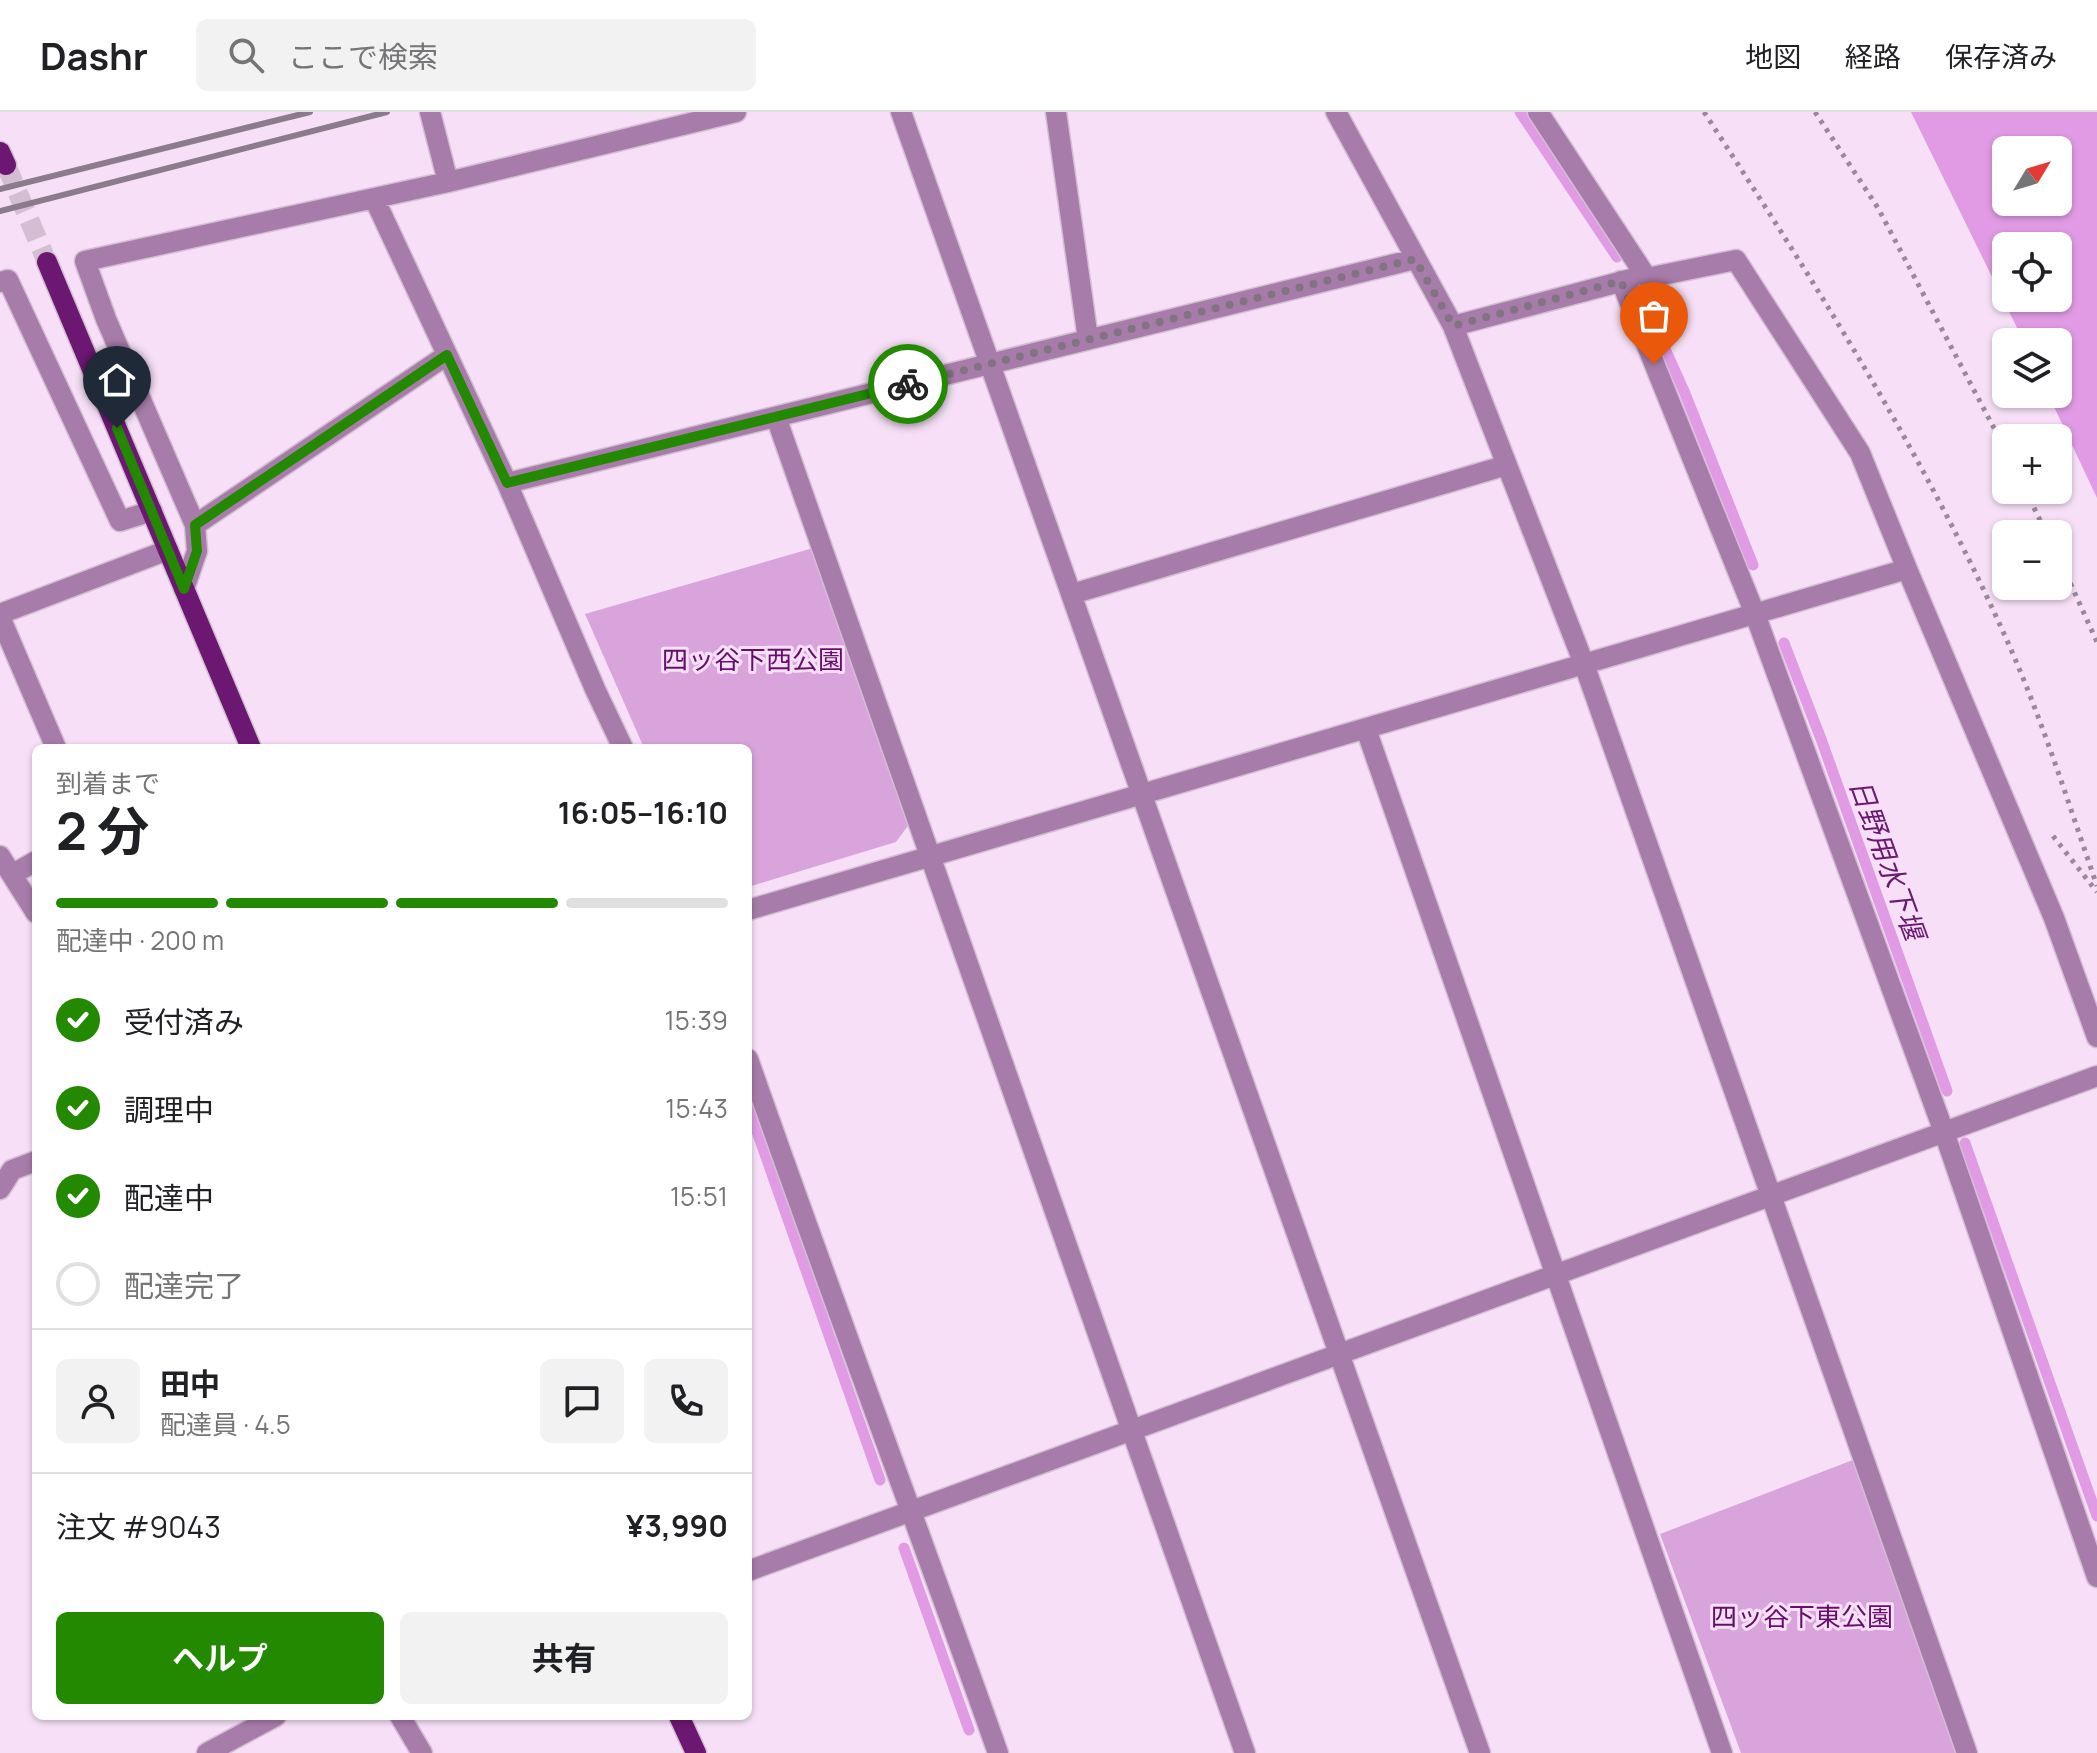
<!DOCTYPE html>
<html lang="ja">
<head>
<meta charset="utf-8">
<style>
	body { margin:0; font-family:Manrope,"Noto Sans JP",sans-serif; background:#f2f2f2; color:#202124; height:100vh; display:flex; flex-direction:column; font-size:30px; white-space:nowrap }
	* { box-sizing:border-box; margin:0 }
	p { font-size:26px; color:#757577 }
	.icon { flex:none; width:44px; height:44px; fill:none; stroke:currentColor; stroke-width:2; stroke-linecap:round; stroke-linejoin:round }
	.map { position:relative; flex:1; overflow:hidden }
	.panel { position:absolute; left:32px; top:632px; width:720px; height:976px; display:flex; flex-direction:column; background:#fff; border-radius:12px; box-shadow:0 2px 6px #0004 }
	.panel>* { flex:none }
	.needle { width:52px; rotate:52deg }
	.buttons { position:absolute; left:1992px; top:24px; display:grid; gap:16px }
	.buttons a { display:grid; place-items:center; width:80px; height:80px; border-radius:12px; background:#fff; box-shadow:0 2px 6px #0004; font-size:40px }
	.pin { position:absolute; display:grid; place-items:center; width:68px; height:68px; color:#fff; margin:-82px -34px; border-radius:50% 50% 50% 0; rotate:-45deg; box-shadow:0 0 8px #0007 }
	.pin .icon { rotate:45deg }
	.courier { position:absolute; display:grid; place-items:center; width:80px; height:80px; margin:-40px; border:6px solid #228900; border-radius:50%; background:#fff; color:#222; box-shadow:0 2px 10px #0007 }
	.summary em { font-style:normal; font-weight:700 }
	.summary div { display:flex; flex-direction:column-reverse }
	.summary { display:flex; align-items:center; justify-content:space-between; height:136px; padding:0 24px }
	h1 { font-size:52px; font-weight:700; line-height:60px }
	.bar { display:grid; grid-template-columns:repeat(4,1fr); gap:12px 8px; align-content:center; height:96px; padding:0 24px }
	.bar i { height:10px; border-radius:6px; background:#e0e0e0 }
	.bar .active { background:#228900 }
	.bar p { grid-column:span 4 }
	.line { display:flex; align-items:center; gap:20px; padding:0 24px; border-top:2px solid #e0e0e0 }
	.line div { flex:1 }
	.round { display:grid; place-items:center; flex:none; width:84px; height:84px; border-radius:12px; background:#f2f2f2 }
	ol { padding:0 24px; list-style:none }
	li { display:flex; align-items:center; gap:24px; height:88px }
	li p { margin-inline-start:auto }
	li .icon { padding:8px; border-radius:50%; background:#228900; color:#fff; stroke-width:4 }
	li:last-child { color:#757577 }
	li i { width:44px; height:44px; border:4px solid #e0e0e0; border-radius:50% }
	.cta { display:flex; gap:16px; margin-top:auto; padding:16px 24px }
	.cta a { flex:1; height:92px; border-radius:12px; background:#228900; color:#fff; font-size:32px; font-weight:700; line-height:92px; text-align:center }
	.cta a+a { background:#f2f2f2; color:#202124 }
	header { display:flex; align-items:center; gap:48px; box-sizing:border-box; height:112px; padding:0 40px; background:#fff; border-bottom:2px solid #e0e0e0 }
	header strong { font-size:38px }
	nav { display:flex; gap:44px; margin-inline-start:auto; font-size:28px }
	.search { width:560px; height:72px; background:#f2f2f2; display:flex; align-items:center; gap:20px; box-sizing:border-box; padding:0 28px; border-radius:12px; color:#757577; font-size:30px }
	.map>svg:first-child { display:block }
	.green { fill:#d9a4dc }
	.water { fill:#e19be5; fill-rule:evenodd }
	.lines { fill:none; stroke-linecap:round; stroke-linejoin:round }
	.stream { stroke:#e19be5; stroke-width:11 }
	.major-tunnel { stroke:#d3bed3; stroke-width:20; stroke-dasharray:20 10; stroke-linecap:butt }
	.minor-casing { stroke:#d3bed3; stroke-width:23 }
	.major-casing { stroke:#d3bed3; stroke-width:23 }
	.path { stroke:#998999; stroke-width:5; stroke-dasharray:4 6; stroke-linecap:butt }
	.minor { stroke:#a87caa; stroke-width:20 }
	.major { stroke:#6c1772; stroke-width:20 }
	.rail { stroke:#8a7c8a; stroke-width:6 }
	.done { stroke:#817381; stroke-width:8; stroke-dasharray:0 14.4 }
	.route { stroke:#228900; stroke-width:10 }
	.labels { text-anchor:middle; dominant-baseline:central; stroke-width:6; stroke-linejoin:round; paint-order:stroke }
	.park-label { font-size:26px; fill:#650f6b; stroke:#f7e0f7 }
	.water-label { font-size:28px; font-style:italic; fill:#6b1871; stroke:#f7e0f7 }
</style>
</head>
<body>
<header>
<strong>Dashr</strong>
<div class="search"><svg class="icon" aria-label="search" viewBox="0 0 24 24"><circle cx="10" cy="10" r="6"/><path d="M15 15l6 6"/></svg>ここで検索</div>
<nav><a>地図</a><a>経路</a><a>保存済み</a></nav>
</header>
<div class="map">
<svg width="2097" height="1641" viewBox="0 0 2097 1641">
	<rect width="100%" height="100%" fill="#f7e0f7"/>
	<path class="green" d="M813,436L910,711L896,730L748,775V636H644L585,502Z
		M1858,1346L1961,1641H1741L1660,1422Z"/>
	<path class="water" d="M1911,0H2097V386L2048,282H2058V230H2024ZM2006,38H2058V90H2006ZM2006,134H2058V186H2006Z"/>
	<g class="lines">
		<path class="stream" d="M1520,0L1617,145
			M1646,195L1684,279L1753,453
			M1784,531L1821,627L1947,979
			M748,994L880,1368
			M1965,1031L2097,1404
			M904,1436L969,1618"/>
		<path class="major-tunnel" d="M6,53L47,150"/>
		<defs>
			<path id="minor" d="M430,0L448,70
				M901,0L1480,1641
				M1056,0L1088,227
				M1336,0L1453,214L1584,552L1967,1641
				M1538,0L1647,166L1736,148L1860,341L1907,457L2054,806L2097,925
				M374,86L507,371L595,577L623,636
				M1621,169L1755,502L1944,1020L2097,1465
				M0,170L8,168L120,409L152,399
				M1453,214L1631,167
				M776,305L1245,1641
				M507,371L1415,147
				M195,413L447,243
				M184,477L197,439L195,413L106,207L85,149L448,70L736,0
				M1072,482L1507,353
				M0,502L168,438
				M0,505L56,636
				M1366,617L1722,1641
				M0,744L36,801
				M13,762L36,749
				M748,798L1907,457
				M748,947C829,1179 916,1409 998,1641
				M0,1077L12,1058L36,1049
				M748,1459L2097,964
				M400,1604L422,1641
				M207,1641L276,1604"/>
			<path id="major" d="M0,40L6,53
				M47,150L251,636
				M679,1604L696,1641"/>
		</defs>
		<use href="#minor" class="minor-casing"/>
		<use href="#major" class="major-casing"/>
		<path class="path" d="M1704,0C1812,166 1918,333 2000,513C2039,597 2067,687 2097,774
			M1815,0L1878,96L2006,339
			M2025,378L2047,422
			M2058,444L2097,530
			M2053,724L2097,780"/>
		<use href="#minor" class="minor"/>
		<use href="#major" class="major"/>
		<path class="rail" d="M0,77L310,0
			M0,99L387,0"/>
	</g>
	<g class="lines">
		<path class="done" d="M908,272L1415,147L1453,214L1621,169L1654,252"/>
		<path class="route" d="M117,316L184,477L197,439L195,413L447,243L507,371L908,272"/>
	</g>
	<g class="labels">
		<g class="park-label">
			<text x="753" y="547">四ッ谷下西公園</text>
			<text x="1802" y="1504">四ッ谷下東公園</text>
		</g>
		<g class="water-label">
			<text transform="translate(1888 747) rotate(70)">日野用水下堰</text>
		</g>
	</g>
</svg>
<div class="buttons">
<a><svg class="needle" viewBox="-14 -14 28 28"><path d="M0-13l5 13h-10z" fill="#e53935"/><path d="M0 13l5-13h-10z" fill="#757577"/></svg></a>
<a><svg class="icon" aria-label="locate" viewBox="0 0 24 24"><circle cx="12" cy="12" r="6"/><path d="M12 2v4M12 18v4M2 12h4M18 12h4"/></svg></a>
<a><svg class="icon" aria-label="layers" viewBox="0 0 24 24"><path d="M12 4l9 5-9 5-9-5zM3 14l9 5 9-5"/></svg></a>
<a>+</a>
<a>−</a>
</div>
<div class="pin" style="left:1654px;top:252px;background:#ea580c"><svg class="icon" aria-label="bag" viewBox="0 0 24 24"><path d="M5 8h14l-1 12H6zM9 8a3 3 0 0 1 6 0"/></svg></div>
<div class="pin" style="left:117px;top:316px;background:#1f2937"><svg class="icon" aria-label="home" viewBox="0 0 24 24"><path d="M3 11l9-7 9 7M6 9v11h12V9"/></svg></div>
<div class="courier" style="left:908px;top:272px"><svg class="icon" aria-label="bike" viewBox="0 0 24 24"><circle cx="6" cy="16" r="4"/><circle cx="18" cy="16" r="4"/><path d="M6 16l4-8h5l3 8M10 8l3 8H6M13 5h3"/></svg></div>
<section class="panel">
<div class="summary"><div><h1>2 分</h1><p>到着まで</p></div><em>16:05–16:10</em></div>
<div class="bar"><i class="active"></i><i class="active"></i><i class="active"></i><i></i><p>配達中 · 200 m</p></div>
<ol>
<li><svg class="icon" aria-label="check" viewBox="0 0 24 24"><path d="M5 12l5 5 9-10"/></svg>受付済み<p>15:39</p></li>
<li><svg class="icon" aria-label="check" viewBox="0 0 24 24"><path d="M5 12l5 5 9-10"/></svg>調理中<p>15:43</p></li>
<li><svg class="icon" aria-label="check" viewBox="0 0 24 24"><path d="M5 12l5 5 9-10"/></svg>配達中<p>15:51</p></li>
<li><i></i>配達完了</li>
</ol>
<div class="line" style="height:144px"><a class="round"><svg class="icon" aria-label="person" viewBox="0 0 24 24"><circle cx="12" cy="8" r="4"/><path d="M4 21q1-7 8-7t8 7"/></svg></a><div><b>田中</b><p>配達員 · 4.5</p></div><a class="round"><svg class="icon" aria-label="chat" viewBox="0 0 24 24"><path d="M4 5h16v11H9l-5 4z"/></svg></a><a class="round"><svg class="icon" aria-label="phone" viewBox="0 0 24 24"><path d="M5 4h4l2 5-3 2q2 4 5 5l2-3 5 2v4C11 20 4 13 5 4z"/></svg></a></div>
<div class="line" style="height:104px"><div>注文 #9043</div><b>¥3,990</b></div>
<div class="cta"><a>ヘルプ</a><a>共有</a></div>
</section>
</div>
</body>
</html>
